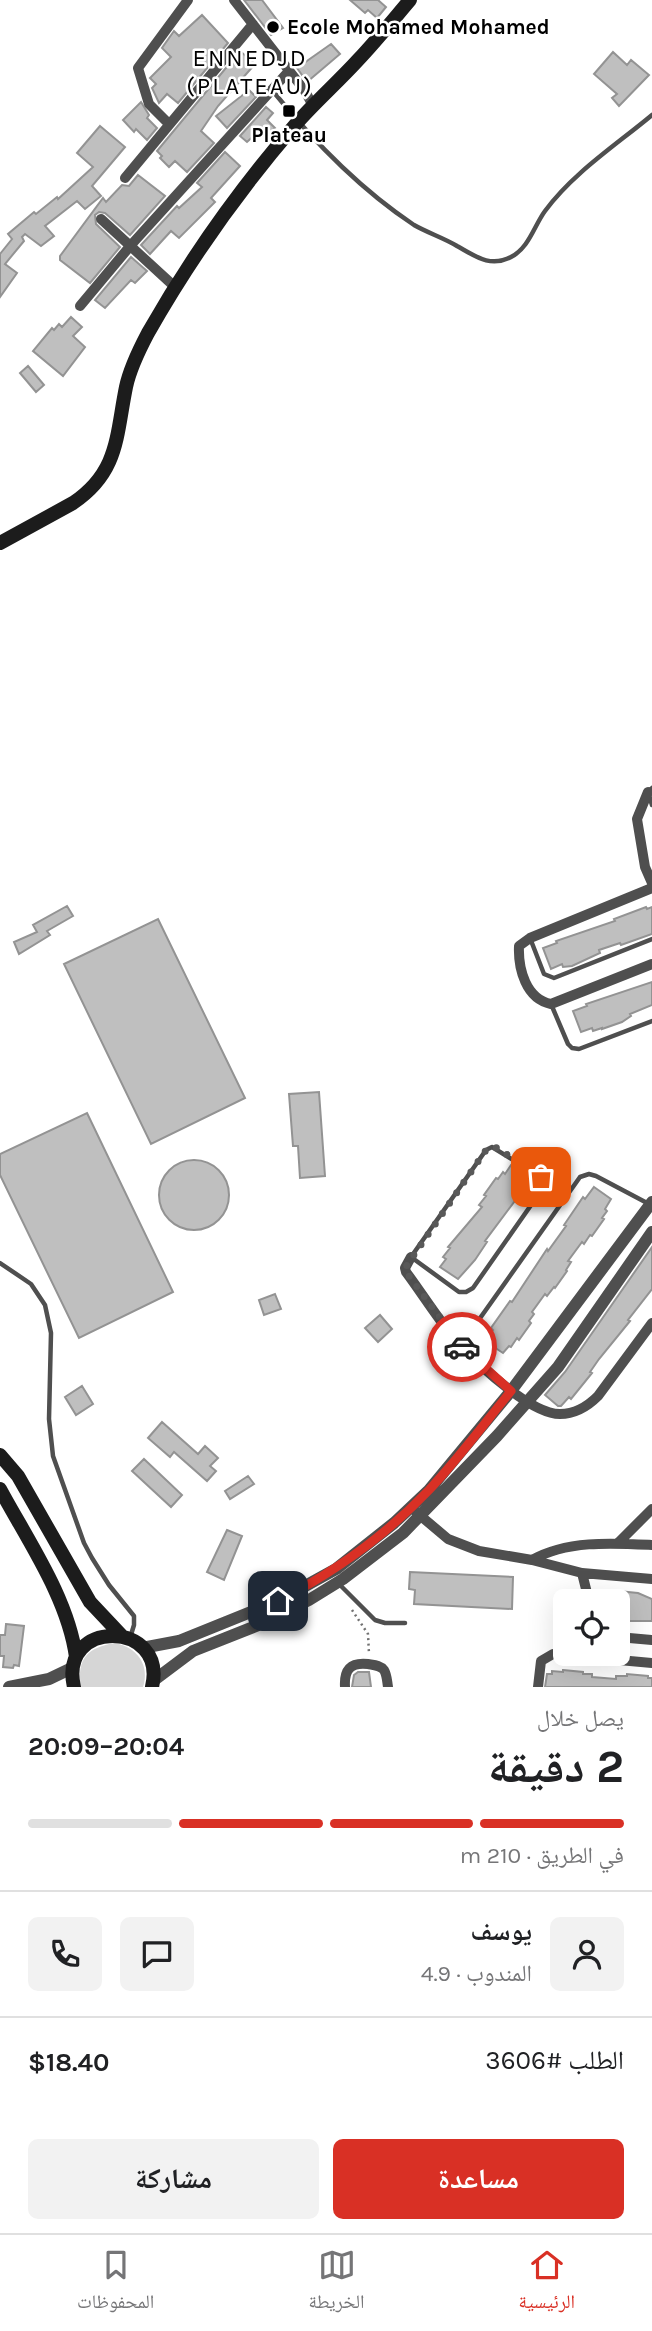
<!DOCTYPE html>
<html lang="ar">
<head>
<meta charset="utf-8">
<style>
	body { margin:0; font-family:Karla,"Noto Naskh Arabic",sans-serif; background:#f2f2f2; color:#202124; direction:rtl; height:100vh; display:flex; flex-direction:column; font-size:26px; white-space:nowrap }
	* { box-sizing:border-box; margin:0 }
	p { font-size:23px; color:#757577 }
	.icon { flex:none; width:38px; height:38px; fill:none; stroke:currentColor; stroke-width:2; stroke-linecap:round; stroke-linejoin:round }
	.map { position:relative; height:1687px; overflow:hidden; direction:ltr }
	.sheet { display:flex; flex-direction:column; background:#fff; flex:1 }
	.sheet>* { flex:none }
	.tools { position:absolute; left:553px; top:1589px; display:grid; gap:14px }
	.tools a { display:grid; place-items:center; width:77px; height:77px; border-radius:10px; background:#fff; box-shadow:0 7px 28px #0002; font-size:35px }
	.pin { position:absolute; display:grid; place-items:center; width:60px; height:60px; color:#fff; margin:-30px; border-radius:14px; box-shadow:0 4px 10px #0006 }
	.courier { position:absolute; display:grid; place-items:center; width:70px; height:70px; margin:-35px; border:5px solid #d93025; border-radius:50%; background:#fff; color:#222; box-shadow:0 2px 9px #0007 }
	.headline em { font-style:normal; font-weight:700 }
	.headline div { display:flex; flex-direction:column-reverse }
	.headline { display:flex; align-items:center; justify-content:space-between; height:119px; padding:0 28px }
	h1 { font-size:46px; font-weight:700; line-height:52px }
	.bar { display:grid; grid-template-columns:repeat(4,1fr); gap:10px 7px; align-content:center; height:84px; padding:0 28px }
	.bar i { height:9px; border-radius:5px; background:#e0e0e0 }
	.bar .active { background:#d93025 }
	.bar p { grid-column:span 4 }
	.line { display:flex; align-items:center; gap:18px; padding:0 28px; border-top:2px solid #e0e0e0 }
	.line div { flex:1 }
	.round { display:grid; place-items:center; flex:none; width:74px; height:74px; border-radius:10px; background:#f2f2f2 }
	.cta { display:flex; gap:14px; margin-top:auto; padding:14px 28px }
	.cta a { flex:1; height:80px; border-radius:10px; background:#d93025; color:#fff; font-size:28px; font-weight:700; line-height:80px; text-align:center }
	.cta a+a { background:#f2f2f2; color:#202124 }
	.dock { display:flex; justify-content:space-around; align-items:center; height:98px; border-top:2px solid #e0e0e0; background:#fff; font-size:19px; color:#757577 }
	.dock a { display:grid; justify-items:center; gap:4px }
	.dock .active { color:#d93025 }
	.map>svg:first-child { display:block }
	.green { fill:#d6d6d6 }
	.building { fill:#bfbfbf; stroke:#939393; stroke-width:2 }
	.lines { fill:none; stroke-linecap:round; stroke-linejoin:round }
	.path { stroke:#717171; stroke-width:2.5; stroke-dasharray:2 3.5; stroke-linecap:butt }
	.service { stroke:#4f4f4f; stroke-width:4.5 }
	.minor { stroke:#4f4f4f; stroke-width:10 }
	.tertiary { stroke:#4f4f4f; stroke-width:12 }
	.secondary { stroke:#1c1c1c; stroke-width:14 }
	.done { stroke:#595959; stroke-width:7; stroke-dasharray:0 12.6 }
	.route { stroke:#d93025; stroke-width:9 }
	.poi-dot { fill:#000; stroke:#fff; stroke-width:2.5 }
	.labels { text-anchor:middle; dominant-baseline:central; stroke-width:5; stroke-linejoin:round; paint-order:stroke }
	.poi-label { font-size:21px; font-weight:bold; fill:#000; stroke:#fff; text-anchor:start }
	.quarter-label { font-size:24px; letter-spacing:2px; fill:#000; stroke:#fff }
</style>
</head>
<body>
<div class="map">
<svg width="652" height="1687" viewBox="0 0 652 1687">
	<rect width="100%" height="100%" fill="#fff"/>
	<path class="green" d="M115,1643C137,1647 150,1665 143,1687H81C76,1659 88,1647 115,1643Z"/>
	<path class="building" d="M244,0H262L283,28L271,35Z
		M350,0H378L386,7L377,18L368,10L365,13Z
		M202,15L228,43L178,103L167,94L159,103L152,88L156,84L150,78L171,57L162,48L174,31L179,36Z
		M331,44L340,54L307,82L297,68Z
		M240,51L255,64L218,106L201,131L214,143L187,172L175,161L169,167L160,158L162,156L157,151Z
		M613,52L627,65L631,60L649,75L619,106L612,98L617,94L594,74Z
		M249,90L256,97L227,128L216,116Z
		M141,102L149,115L147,118L157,128L147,140L136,129L134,132L123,120Z
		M266,107L273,113L267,120L275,128L265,138L258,132L247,142L240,136Z
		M100,126L125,147L92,186L101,196L85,209L77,201L45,226L54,236L41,246L25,234L22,237L24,241L5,264L17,273L0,297V254L12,239L8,234L34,212L36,214L57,197L58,199L93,167L77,153Z
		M225,152L240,166L211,198L215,202L179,238L171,231L150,254L141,245L177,206L179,208L202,187L197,183Z
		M138,175L165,196L130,235L105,213L99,212L95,215L96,224L120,247L90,283L60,260V256L103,198L106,202L122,185L129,186Z
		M131,257L147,271L135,283L131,280L105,308L95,300Z
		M71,317L82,327L73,336L85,347L63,376L33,351L52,328L54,330L59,324L62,327Z
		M28,366L44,385L36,392L20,373Z
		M67,906L73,916L47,931L50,935L19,954L14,942L37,932L33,925Z
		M646,907L647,909L652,907V934L621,945L620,943L599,950L600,953L572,966L563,967L562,964L551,969L543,948L557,943L556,941L615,921L614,919Z
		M158,919L245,1098L151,1144L64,964Z
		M652,982V1005L630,1014L631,1016L622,1022L602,1029V1028L593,1031L592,1028L581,1032L573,1011L587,1006L586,1004Z
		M319,1092L325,1176L300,1178L298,1146H293L289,1094Z
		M87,1113L173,1292L79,1338L0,1175V1154Z
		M159 1195a35 35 0 1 1 70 0a35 35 0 1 1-70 0Z
		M511,1165L530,1177L521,1189L523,1190L485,1241L487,1242L475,1260L458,1279L440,1267L446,1259L443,1257L450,1248L448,1247L482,1207L479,1205L486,1196L484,1195L496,1178L498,1179L503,1172L505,1174Z
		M594,1187L611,1199L605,1209L607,1211L602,1218L604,1219L592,1236L590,1235L584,1244L582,1242L568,1261L571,1262L566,1270L567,1271L555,1288L554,1287L547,1296L545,1294L532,1312L534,1314L529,1321L531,1323L519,1340L517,1338L511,1347L509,1346L503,1353L485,1341L493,1330L491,1328L510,1301L512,1302L547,1249L548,1251L566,1226L564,1225L583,1197L585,1199Z
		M652,1247V1289L628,1320L630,1321L599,1359L590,1372L592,1373L571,1399L569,1397L561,1406H558L545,1395L565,1372Z
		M275,1294L281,1309L264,1315L259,1300Z
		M380,1315L392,1329L378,1342L365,1328Z
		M82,1386L93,1404L76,1415L65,1397Z
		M162,1422L198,1454L205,1446L218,1458L210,1466L216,1471L207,1481L174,1452L170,1457L148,1438Z
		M144,1459L182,1495L171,1507L132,1471Z
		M248,1476L254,1484L230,1499L225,1491Z
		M227,1530L242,1536L224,1580L207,1572Z
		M410,1572L513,1577L512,1609L414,1604L415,1590L409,1589Z
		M618,1591L638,1593L652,1599V1621H618Z
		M6,1624L24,1626L19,1666L14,1665L13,1668L3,1667L4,1656H0V1635H5Z
		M563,1670L583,1672V1674H592V1677L616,1679V1676H627V1674L648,1676V1678H652V1687H545L547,1674H552V1671L563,1672Z
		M358,1672H369L371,1687H352L354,1675Z"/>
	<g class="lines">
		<path class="path" d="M352,1610L368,1634L369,1654"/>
		<path class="service" d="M272,90C313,141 360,189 414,225C428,233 444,238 457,246C475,256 490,268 511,257C529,248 534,226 545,211C573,173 616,145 652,115
			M652,788L648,792L652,805
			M530,938L544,974L554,978L652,939
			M551,1004L568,1044L572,1048L579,1049L652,1021
			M492,1147L541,1177L543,1188L473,1288L466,1292H459L411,1257L486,1150Z
			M0,1263L31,1284L45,1305L51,1333L49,1419L53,1456L84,1543L92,1558L109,1585L134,1616V1625L130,1638
			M461,1345L580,1177L589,1174L596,1176L649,1204
			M338,1583L375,1620L385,1623H405"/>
		<path class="minor" d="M234,0L305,91L313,106
			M169,124L149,104L138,68L188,0
			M125,178L253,24
			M101,219L175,287
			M80,306L131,245L288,72
			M648,792L637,819L645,867L652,883
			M652,888L530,938L519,946C518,969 526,999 551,1004L652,964
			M411,1257L405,1268L406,1272C424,1296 440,1323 460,1345C480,1366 531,1414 560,1414C575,1414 587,1407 598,1396L652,1323
			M416,1512L448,1539L479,1551L532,1560L582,1573L652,1579
			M618,1543L652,1509
			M532,1560C567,1540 613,1543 652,1545
			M582,1573L589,1601
			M618,1637L652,1640
			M345,1687C344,1670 350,1662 368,1664C374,1665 380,1665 384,1670C387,1675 387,1681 388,1687
			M538,1687L541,1661L553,1654L652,1663"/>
		<path class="tertiary" d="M142,1648L179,1641L278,1601L336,1569L394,1523L429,1490L511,1391L652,1202
			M153,1681L193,1651L261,1624L309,1600L343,1579L403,1533L497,1436L558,1367L652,1232
			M9,1687L49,1679L72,1668"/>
		<path class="secondary" d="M0,543L73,503C119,472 116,436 126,387C130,368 139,350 148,333C190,259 239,190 295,125C315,102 338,82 358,60C376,41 393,20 410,0
			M0,1455L18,1476L90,1602L122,1636
			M0,1489C28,1541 68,1598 76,1657
			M74,1687C58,1618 168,1620 152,1687"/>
	</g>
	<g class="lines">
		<path class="done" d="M462,1347L406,1272L405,1268L486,1150L492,1147L497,1148L541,1177"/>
		<path class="route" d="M278,1601C335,1572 385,1536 429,1490C458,1459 484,1424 511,1391L462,1347"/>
	</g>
	<g class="poi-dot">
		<circle cx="273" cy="27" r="7"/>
		<rect x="282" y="104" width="14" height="14" rx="3.5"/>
	</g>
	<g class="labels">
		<g class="poi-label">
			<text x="287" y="27">Ecole Mohamed Mohamed</text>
			<text x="289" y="135" text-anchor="middle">Plateau</text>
		</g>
		<g class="quarter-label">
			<text x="250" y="58">ENNEDJD<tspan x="250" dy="28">(PLATEAU)</tspan></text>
		</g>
	</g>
</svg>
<div class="tools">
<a><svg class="icon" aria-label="locate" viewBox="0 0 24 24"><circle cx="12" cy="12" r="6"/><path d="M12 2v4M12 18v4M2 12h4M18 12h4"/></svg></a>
</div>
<div class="pin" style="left:541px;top:1177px;background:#ea580c"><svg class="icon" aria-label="bag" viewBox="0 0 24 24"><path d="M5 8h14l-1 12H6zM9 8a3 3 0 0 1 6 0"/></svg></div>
<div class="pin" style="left:278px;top:1601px;background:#1f2937"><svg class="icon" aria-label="home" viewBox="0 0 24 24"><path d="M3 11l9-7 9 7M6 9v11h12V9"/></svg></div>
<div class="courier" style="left:462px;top:1347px"><svg class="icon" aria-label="car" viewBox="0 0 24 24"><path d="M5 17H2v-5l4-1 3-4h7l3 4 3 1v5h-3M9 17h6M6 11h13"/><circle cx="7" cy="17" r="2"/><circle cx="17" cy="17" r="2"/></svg></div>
</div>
<section class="sheet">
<div class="headline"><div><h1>2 دقيقة</h1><p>يصل خلال</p></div><em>20:04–20:09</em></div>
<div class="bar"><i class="active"></i><i class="active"></i><i class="active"></i><i></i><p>في الطريق · 210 m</p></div>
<div class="line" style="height:126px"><a class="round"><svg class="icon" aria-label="person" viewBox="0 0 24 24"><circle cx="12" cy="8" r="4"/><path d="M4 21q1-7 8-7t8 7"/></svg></a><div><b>يوسف</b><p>المندوب · 4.9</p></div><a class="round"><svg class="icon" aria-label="chat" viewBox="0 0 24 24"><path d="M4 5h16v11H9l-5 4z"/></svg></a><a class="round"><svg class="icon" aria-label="phone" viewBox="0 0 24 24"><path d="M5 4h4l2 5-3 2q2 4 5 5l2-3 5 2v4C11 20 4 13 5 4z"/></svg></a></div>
<div class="line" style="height:91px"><div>الطلب #3606</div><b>$18.40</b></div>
<div class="cta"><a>مساعدة</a><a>مشاركة</a></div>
</section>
<nav class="dock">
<a class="active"><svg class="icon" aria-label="home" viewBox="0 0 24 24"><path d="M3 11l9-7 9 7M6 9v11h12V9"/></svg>الرئيسية</a>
<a><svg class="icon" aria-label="map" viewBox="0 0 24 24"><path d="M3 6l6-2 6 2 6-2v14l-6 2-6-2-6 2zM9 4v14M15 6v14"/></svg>الخريطة</a>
<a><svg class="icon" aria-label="saved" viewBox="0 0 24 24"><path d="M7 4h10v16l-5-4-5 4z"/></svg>المحفوظات</a>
</nav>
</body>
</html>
